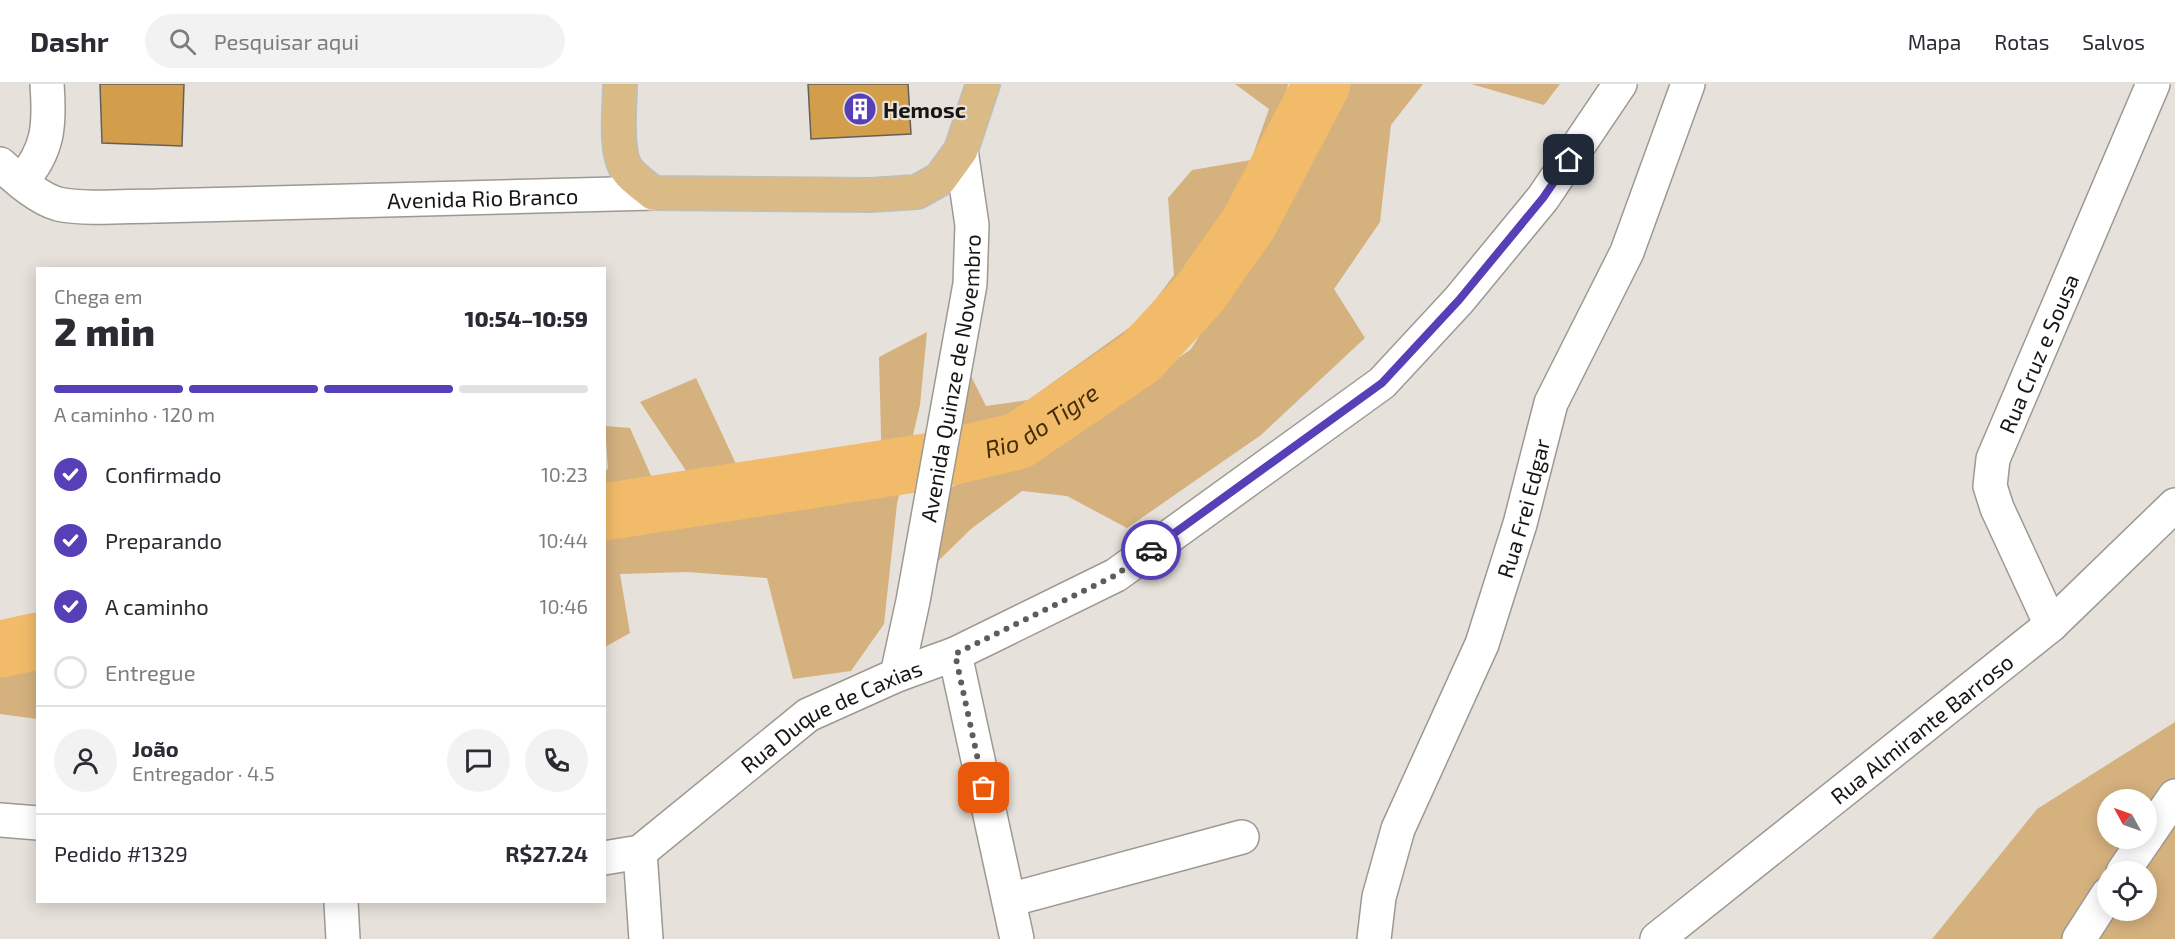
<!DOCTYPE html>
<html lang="pt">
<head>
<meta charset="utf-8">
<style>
	body { margin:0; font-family:"Exo 2",sans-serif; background:#f2f2f3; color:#2b2b33; height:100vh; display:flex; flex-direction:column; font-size:22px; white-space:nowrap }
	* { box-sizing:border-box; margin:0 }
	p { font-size:20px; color:#7c7c81 }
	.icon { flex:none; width:33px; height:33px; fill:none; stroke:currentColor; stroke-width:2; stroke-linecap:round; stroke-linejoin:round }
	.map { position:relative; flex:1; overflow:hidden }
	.drawer { position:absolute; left:36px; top:183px; width:570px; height:636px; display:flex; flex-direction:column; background:#fff; border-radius:0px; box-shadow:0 3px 15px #0003 }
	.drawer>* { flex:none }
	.needle { width:39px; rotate:310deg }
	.buttons { position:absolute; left:2097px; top:705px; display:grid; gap:12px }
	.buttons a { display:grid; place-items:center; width:60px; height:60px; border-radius:50%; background:#fff; box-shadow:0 3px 15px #0003; font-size:30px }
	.pin { position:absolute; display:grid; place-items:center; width:51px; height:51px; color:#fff; margin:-26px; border-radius:12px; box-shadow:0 3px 9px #0006 }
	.courier { position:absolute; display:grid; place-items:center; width:60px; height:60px; margin:-30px; border:4px solid #563fb7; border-radius:50%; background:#fff; color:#222; box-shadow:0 2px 8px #0007 }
	.summary em { font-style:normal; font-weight:800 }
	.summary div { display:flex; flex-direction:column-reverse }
	.summary { display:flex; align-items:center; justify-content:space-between; height:102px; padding:0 18px }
	h1 { font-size:39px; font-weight:800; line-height:45px }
	.bar { display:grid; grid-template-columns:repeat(4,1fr); gap:9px 6px; align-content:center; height:72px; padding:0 18px }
	.bar i { height:8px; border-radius:4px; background:#e1e1e2 }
	.bar .active { background:#563fb7 }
	.bar p { grid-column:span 4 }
	.line { display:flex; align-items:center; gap:15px; padding:0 18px; border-top:2px solid #e1e1e2 }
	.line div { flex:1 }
	.round { display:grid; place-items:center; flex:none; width:63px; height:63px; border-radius:32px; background:#f2f2f3 }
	ol { padding:0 18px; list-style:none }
	li { display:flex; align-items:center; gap:18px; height:66px }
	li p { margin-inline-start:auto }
	li .icon { padding:6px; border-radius:50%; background:#563fb7; color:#fff; stroke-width:4 }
	li:last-child { color:#7c7c81 }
	li i { width:33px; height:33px; border:3px solid #e1e1e2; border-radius:50% }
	header { display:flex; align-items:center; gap:36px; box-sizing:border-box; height:84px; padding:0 30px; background:#fff; border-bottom:2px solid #e1e1e2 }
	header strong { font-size:28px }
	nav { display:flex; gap:33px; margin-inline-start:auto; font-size:21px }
	.search { width:420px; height:54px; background:#f2f2f3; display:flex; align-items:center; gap:15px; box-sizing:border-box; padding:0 21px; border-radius:33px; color:#7c7c81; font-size:22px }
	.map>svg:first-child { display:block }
	.green { fill:#d5b17e; fill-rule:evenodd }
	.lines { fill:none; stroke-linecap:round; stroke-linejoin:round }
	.river { stroke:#f1bb6a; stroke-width:57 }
	.building { fill:#d39e4c; stroke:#635f59; stroke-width:1.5 }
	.street-casing { stroke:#9d9992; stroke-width:36 }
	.secondary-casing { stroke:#9d9992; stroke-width:36 }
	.primary-casing { stroke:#bebebd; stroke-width:36 }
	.street { stroke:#fff; stroke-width:33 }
	.secondary { stroke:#fff; stroke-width:33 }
	.primary { stroke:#daba85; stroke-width:33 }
	.done { stroke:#5f5d59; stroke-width:6; stroke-dasharray:0 10.8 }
	.route { stroke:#563fb7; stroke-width:8 }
	.labels { text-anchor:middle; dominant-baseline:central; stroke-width:4.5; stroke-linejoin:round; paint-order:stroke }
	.poi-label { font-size:22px; font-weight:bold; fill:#171613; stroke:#e6e1da; text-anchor:start }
	.street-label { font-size:22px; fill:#171613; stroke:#e6e1da }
	.water-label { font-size:24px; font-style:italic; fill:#432d09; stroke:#e6e1da }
</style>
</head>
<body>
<header>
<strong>Dashr</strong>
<div class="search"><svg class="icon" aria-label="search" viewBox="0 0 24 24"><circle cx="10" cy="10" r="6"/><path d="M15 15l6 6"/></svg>Pesquisar aqui</div>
<nav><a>Mapa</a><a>Rotas</a><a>Salvos</a></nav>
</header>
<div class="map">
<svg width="2175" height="855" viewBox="0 0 2175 855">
	<rect width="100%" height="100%" fill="#e6e1da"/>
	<path class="green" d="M1235,0H1288L1277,61L1235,139L1172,223L1058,322L953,369L968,286L986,322L1028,316L1080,279L1140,236L1174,191L1168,114L1192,86L1251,76L1269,25Z
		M1329,0H1423L1391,41L1380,138L1334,205L1365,254L1261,351L1127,444L1067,412L1022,407L971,445L929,486L945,406L1088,340L1191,265L1265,147Z
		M1471,0H1560L1544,21Z
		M927,248L920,321L897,420L884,540L851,587L793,595L767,494L687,488L620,490L630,549L605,563L604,387L608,385L605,342L630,344L664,421L701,409L640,318L696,294L744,397L882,390L879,273Z
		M37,562V635L0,630V570Z
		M2175,638V855H1932L2037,725ZM2108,716H2146V754H2108ZM2108,788H2146V826H2108Z"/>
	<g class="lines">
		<g class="river">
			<path id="s1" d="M604,428L933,377L1018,357L1140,274L1200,209L1249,139L1322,0"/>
			<path d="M0,565L38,557"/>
		</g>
	</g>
	<path class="building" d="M100,0H184L182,62L102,59Z
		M808,0H908L911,50L811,55Z"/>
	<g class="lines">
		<defs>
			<g id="street">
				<path d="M21,98C49,66 50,41 47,0"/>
				<path id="s2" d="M2051,541L1997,424L1990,402L1993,375L2153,0"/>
				<path d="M955,570L1017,855"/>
				<path id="s3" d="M897,591L913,517L970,200L972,141L961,66"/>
				<path d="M2146,754L2175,712"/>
				<path d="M640,768L646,855"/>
				<path d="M2123,788L2146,754"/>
				<path d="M1009,816L1242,753"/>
				<path d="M341,818L343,855"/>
				<path id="s4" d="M1374,855L1379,813L1398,745L1482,560L1520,440L1551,319L1627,168L1688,0"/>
				<path id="s5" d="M1657,855L2051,541L2175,421"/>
				<path d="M2079,855L2108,810"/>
			</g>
			<g id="secondary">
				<path id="s6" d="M0,80C16,94 37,114 58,120C86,126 128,122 157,122L653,109"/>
				<path d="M0,736L38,739"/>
				<path id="s7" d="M604,774L640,768L808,631L897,591L955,570L1116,491L1382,299L1459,216L1543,114L1620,0"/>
			</g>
			<path id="primary" d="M620,0C620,22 614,70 628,87C634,95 645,102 653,109L870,111L917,108L940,95L961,66L983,0"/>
		</defs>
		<use href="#street" class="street-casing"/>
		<use href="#secondary" class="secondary-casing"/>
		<use href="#primary" class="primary-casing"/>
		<use href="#street" class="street"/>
		<use href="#secondary" class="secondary"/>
		<use href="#primary" class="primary"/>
	</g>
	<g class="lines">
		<path class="done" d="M984,704L955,570L1116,491L1151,466"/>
		<path class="route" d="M1151,466L1382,299L1459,216L1543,114L1569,76"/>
	</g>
	<defs>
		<symbol id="building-disc" viewBox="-11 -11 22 22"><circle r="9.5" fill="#563fb7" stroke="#e6e1da"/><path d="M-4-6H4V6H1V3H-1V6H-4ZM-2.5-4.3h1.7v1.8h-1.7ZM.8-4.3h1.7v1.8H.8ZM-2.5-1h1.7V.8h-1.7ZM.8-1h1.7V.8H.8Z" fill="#fff"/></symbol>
	</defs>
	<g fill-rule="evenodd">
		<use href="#building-disc" x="841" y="6" width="38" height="38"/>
	</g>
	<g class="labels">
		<g class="poi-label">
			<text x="883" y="25">Hemosc</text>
		</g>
		<g class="street-label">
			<text stroke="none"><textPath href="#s6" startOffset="496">Avenida Rio Branco</textPath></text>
			<text stroke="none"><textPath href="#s2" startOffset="294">Rua Cruz e Sousa</textPath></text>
			<text stroke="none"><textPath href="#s3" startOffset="302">Avenida Quinze de Novembro</textPath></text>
			<text stroke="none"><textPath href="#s4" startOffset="458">Rua Frei Edgar</textPath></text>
			<text stroke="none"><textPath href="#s7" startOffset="273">Rua Duque de Caxias</textPath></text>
			<text stroke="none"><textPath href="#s5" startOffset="338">Rua Almirante Barroso</textPath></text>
		</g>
		<g class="water-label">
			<text stroke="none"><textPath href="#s1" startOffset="450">Rio do Tigre</textPath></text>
		</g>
	</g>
</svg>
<div class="buttons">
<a><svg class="needle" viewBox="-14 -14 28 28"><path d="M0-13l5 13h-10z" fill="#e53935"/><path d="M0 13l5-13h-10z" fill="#7c7c81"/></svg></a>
<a><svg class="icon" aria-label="locate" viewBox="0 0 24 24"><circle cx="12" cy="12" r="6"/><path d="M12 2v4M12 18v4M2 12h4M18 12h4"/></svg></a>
</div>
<div class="pin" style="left:984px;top:704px;background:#ea580c"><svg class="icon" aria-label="bag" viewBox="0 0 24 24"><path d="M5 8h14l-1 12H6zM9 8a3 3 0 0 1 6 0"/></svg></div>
<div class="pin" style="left:1569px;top:76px;background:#1f2937"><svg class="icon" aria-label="home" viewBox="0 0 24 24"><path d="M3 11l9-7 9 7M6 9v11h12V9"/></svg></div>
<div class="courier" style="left:1151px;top:466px"><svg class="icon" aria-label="car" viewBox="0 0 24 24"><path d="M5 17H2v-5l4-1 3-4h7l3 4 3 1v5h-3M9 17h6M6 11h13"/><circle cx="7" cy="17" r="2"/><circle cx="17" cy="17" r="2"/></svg></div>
<section class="drawer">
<div class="summary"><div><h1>2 min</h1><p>Chega em</p></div><em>10:54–10:59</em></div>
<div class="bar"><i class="active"></i><i class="active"></i><i class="active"></i><i></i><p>A caminho · 120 m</p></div>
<ol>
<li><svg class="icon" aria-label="check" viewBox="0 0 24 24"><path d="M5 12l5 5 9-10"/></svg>Confirmado<p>10:23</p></li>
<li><svg class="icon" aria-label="check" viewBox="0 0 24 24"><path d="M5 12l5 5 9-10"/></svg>Preparando<p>10:44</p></li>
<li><svg class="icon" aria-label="check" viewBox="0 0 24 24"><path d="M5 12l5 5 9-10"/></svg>A caminho<p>10:46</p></li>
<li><i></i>Entregue</li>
</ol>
<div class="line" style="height:108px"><a class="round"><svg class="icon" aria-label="person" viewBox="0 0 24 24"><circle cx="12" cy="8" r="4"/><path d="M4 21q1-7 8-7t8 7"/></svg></a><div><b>João</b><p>Entregador · 4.5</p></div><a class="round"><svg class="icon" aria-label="chat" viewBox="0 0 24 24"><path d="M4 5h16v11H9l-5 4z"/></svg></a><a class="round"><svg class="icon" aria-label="phone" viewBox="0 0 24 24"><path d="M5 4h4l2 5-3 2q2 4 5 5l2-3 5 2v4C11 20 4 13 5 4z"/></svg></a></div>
<div class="line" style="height:78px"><div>Pedido #1329</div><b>R$27.24</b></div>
</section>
</div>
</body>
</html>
